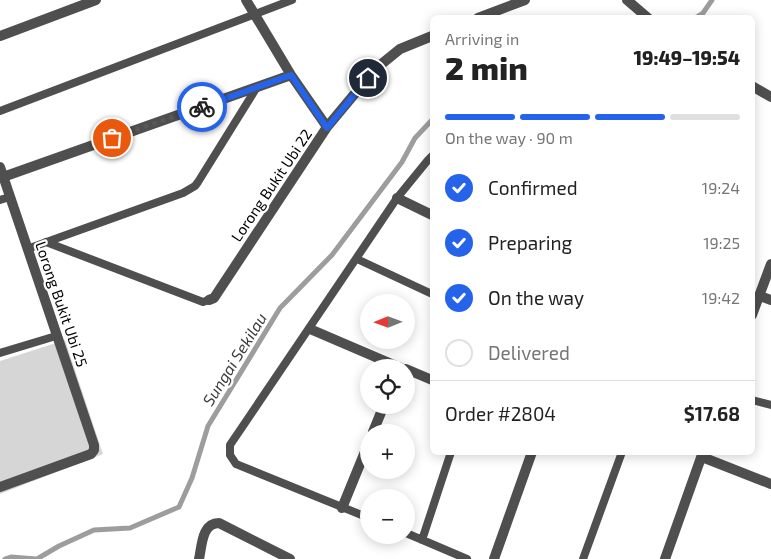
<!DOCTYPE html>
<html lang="en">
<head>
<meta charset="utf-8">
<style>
	body { margin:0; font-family:"Exo 2",sans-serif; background:#f6f6f6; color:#222; height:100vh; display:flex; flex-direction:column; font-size:19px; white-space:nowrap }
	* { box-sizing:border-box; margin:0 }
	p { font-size:16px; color:#767676 }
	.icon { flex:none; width:28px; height:28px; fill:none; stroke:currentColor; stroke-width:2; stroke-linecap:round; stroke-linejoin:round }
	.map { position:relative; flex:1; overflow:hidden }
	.details { position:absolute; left:430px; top:15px; width:325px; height:440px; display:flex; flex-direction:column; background:#fff; border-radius:8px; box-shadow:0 2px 12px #0003 }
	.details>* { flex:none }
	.needle { width:32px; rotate:269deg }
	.tools { position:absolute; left:360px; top:294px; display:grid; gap:10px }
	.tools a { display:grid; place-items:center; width:55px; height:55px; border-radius:50%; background:#fff; box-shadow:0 2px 12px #0003; font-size:25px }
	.pin { position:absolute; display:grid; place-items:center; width:42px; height:42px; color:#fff; margin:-21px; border:2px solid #fff; border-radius:50%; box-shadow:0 1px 5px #0007 }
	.courier { position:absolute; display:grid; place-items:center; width:50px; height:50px; margin:-25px; border:4px solid #2563eb; border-radius:50%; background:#fff; color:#222; box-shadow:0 1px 6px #0007 }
	.overview em { font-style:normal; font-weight:800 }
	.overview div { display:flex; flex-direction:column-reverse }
	.overview { display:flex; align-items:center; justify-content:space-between; height:85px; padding:0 15px }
	h1 { font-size:32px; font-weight:800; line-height:38px }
	.bar { display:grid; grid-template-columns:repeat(4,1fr); gap:8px 5px; align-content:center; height:60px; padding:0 15px }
	.bar i { height:6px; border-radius:4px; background:#e0e0e0 }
	.bar .active { background:#2563eb }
	.bar p { grid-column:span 4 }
	.line { display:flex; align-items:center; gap:12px; padding:0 15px; border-top:1px solid #e0e0e0 }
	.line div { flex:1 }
	ol { padding:0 15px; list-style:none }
	li { display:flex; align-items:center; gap:15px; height:55px }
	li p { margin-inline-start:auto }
	li .icon { padding:5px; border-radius:50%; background:#2563eb; color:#fff; stroke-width:4 }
	li:last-child { color:#767676 }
	li i { width:28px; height:28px; border:2px solid #e0e0e0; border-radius:50% }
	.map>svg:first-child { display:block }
	.green { fill:#d6d6d6 }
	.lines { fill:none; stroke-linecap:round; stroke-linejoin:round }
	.stream { stroke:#9d9d9d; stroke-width:5 }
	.lane { stroke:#4f4f4f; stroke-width:8 }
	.street { stroke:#4f4f4f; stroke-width:10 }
	.done { stroke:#595959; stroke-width:5; stroke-dasharray:0 9 }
	.route { stroke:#2563eb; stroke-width:6 }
	.labels { text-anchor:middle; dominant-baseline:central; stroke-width:4.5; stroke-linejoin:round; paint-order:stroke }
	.street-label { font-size:15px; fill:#000; stroke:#fff }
	.water-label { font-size:16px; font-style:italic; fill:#3e3e3e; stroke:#fff }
</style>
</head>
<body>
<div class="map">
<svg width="771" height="559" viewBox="0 0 771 559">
	<rect width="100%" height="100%" fill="#fff"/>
	<path class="green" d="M65,340L103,454L0,494V361Z"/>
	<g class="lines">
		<path class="stream" d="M695,18L703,13L712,0
			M5,559L11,557L36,559
			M37,559L59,546L94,530L130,528L179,507L192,478L208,426L280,308L332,255L402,162L415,138L432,120"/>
		<path class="lane" d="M0,111L292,0
			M0,200L10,197
			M46,242L203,302L209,300
			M27,249L183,193L195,186L198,182L257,87
			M357,259L432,294
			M0,353L56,336
			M752,400L771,405
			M369,518L236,464L230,455V445L397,198L428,160L432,156
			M406,533L467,559
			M422,540L451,452
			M583,559L622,452"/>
		<path class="street" d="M246,0L291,75L327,127
			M627,0L648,18
			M478,18L525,0
			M0,36L96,0
			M752,86L771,97
			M0,167L94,445V450L91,454L0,487
			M3,177L291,75
			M397,198L432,215
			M760,296L771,300
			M209,300L214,298L327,127L357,91L379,66L400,49L432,36
			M752,315L771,264
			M310,329L401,368
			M406,369L432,380
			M373,432L384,405
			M702,457L771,484
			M342,508L369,442
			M199,559C202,545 202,523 219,523L290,559
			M494,559L532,452
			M665,559L703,452"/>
	</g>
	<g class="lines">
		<path class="done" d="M112,138L202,107"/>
		<path class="route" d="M202,107L291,75L327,128L368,78"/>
	</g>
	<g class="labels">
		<g class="street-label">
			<text transform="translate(271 185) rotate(-56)">Lorong Bukit Ubi 22</text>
			<text transform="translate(62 304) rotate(71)">Lorong Bukit Ubi 25</text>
		</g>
		<g class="water-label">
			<text transform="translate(234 359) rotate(-58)">Sungai Sekilau</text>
		</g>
	</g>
</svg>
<div class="tools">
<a><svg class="needle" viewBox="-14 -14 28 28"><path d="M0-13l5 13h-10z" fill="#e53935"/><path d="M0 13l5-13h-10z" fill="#767676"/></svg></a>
<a><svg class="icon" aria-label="locate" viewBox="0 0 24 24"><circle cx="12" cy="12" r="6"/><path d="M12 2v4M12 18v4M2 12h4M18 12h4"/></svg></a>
<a>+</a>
<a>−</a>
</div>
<div class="pin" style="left:112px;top:138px;background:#ea580c"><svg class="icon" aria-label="bag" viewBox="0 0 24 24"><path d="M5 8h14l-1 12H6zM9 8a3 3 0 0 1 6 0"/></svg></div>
<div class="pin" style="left:368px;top:78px;background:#1f2937"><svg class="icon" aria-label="home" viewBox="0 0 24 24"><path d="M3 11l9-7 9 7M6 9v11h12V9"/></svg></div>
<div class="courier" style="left:202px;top:107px"><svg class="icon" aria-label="bike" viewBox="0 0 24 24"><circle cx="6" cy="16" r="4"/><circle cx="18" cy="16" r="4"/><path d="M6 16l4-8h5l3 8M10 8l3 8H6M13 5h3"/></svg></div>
<section class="details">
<div class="overview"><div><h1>2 min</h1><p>Arriving in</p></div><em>19:49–19:54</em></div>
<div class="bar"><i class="active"></i><i class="active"></i><i class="active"></i><i></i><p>On the way · 90 m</p></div>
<ol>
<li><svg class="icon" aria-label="check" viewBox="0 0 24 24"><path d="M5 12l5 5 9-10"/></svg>Confirmed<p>19:24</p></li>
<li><svg class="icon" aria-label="check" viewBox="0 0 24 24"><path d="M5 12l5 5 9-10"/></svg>Preparing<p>19:25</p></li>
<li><svg class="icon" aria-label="check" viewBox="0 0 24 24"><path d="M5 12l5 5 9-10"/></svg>On the way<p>19:42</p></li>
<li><i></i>Delivered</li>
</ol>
<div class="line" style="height:65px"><div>Order #2804</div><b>$17.68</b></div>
</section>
</div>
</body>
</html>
